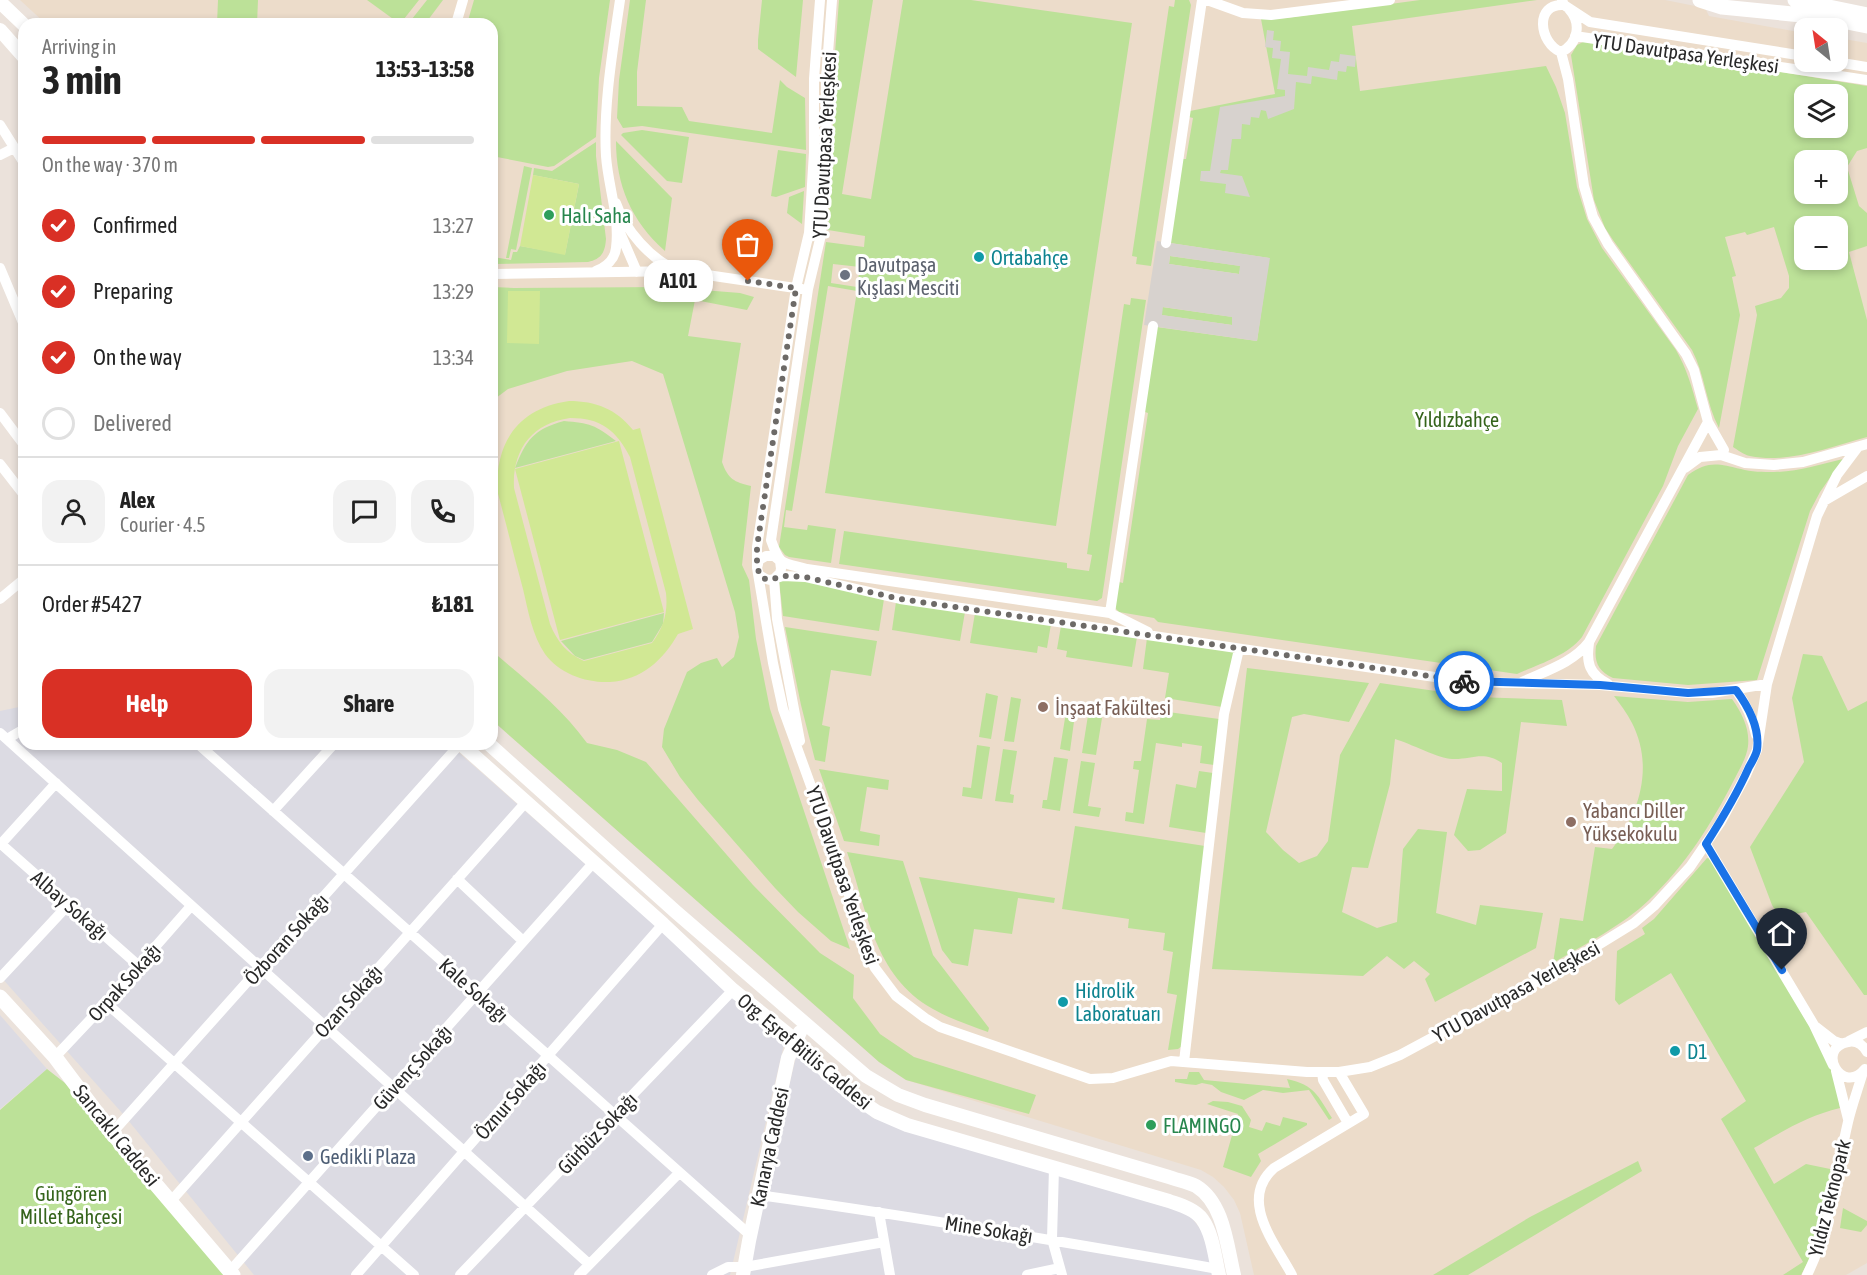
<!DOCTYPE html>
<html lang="en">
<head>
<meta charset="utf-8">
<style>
	body { margin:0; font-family:"Asap Condensed",sans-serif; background:#f2f2f2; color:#222; height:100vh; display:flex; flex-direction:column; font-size:22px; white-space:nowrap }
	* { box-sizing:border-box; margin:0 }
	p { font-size:20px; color:#767676 }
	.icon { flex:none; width:33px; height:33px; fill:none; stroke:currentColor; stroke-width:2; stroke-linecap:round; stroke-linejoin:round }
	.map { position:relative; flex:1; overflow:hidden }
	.sheet { position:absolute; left:18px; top:18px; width:480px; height:732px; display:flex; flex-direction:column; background:#fff; border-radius:18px; box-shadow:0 3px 9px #0003 }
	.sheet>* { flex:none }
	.needle { width:39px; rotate:330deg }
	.tools { position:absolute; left:1794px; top:18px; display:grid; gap:12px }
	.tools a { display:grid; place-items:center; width:54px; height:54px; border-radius:12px; background:#fff; box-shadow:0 3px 9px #0003; font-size:30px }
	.pin { position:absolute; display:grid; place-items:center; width:51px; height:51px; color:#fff; margin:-62px -26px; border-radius:50% 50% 50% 0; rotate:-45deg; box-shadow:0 0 6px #0007 }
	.pin .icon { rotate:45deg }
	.courier { position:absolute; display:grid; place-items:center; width:60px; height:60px; margin:-30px; border:4px solid #1a73e8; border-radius:50%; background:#fff; color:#222; box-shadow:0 2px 8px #0007 }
	.bubble { position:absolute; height:42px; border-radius:18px; background:#fff; box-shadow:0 3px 9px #0003; font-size:20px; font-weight:700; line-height:42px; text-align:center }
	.summary em { font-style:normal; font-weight:700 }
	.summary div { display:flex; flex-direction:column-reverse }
	.summary { display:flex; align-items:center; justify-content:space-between; height:102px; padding:0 24px }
	h1 { font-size:39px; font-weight:700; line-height:45px }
	.bar { display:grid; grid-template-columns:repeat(4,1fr); gap:9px 6px; align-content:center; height:72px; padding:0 24px }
	.bar i { height:8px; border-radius:4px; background:#e0e0e0 }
	.bar .selected { background:#d93025 }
	.bar p { grid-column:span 4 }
	.line { display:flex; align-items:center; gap:15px; padding:0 24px; border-top:2px solid #e0e0e0 }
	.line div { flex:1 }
	.round { display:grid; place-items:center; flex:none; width:63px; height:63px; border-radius:18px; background:#f2f2f2 }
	ol { padding:0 24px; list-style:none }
	li { display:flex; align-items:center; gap:18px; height:66px }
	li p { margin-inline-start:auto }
	li .icon { padding:6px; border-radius:50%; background:#d93025; color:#fff; stroke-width:4 }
	li:last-child { color:#767676 }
	li i { width:33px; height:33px; border:3px solid #e0e0e0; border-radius:50% }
	.button { display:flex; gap:12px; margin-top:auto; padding:12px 24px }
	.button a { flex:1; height:69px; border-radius:18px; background:#d93025; color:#fff; font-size:24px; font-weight:700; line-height:69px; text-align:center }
	.button a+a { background:#f2f2f2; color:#222 }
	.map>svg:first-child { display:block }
	.industrial { fill:#dcdbe3 }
	.education { fill:#ecdcca; fill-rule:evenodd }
	.green { fill:#bce198; fill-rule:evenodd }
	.pitch { fill:#d1e894; fill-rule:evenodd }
	.plaza { fill:#d7d2ce; fill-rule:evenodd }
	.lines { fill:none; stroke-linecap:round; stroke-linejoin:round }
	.minor { stroke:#fff; stroke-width:10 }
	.tertiary { stroke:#fff; stroke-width:14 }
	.secondary { stroke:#fff; stroke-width:15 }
	.done { stroke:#6d6a67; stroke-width:6; stroke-dasharray:0 10.8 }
	.route { stroke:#1a73e8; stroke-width:8 }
	.leisure-dot { fill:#2e9e5b; stroke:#fff; stroke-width:2 }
	.culture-dot { fill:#0f9aa8; stroke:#fff; stroke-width:2 }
	.worship-dot { fill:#6b7280; stroke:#fff; stroke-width:2 }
	.education-dot { fill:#8d6e63; stroke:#fff; stroke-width:2 }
	.service-dot { fill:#5c6f8a; stroke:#fff; stroke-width:2 }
	.labels { text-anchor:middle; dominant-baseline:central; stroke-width:6; stroke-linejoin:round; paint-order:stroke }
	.street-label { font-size:20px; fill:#292929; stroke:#fff }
	.leisure-label { font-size:20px; fill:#27864d; stroke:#fff; text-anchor:start }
	.culture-label { font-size:20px; fill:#0d838f; stroke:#fff; text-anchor:start }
	.worship-label { font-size:20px; fill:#5b616d; stroke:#fff; text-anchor:start }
	.park-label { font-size:20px; fill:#35641b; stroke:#fff }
	.education-label { font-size:20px; fill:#785e54; stroke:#fff; text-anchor:start }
	.service-label { font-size:20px; fill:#4e5e75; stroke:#fff; text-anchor:start }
</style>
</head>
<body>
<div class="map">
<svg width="1867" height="1275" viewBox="0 0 1867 1275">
	<rect width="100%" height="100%" fill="#ebe2db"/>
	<path class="industrial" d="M24,706V744H449L785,1040L730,1275H254L123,1114L0,976V711Z
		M0,1015L47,1069L0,1109Z
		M799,1052L873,1118L1189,1214L1207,1238L1214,1275H750L755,1231L795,1061Z"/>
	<path class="education" d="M20,0H1665L1705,8L1709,16L1804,33V62H1838V38L1867,43V1263L1846,1275H1254L1240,1213L1234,1200L1224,1187L1213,1177L1201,1170L906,1080L879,1062L492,720V24H46ZM1804,94H1838V128H1804ZM1804,160H1838V194H1804ZM1804,226H1838V260H1804Z"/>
	<path class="green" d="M218,0H258L257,24H217Z
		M367,0H419L400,24Z
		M427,0H443L425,24H408Z
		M474,0H610L599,78L596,137L554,166L548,167L492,156V24H467Z
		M630,0H646L637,72V106L682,107L689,121L772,133L780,80L787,87L805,98L806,150L642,126L623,128L617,118L619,80Z
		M762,0H803L796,77L758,49V40Z
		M839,0H873L842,194L871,199L903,0H971L1132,23L1056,526L825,493L857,291L828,286L792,511L786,510L784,527L807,530L808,525L836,529L831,563L789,557L785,555L779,547L826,242L864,247L865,236L828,230L833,153V80ZM833,264L860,267L857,287L831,283Z
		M1175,0H1189L1191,5L1151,266L1136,264L1137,257L1132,256L1169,6L1174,7Z
		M1420,0H1537L1352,26L1360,91L1546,66L1556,87L1565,113L1577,187L1587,219L1602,248L1676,350C1687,369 1692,388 1698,409L1678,446L1663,486L1582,637C1567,656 1539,664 1517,674L1158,622L1154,618L1119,612L1115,608L1119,582L1123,583L1148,413L1142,411L1157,327L1257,341L1269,258L1170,243L1182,159H1186L1193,118L1189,117L1190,111L1275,94L1261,19L1286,18Z
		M1587,40L1867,86V148L1857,151L1847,167L1859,206L1867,213V246L1849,252L1867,320V437C1830,447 1789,464 1750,456C1744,455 1738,450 1733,447L1757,315L1755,306L1781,298L1789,288V276L1774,227L1747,235L1745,232L1725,237L1736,276L1732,277L1740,315L1719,428C1706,404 1705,375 1692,350L1613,240L1605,228L1594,200L1571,55L1577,45ZM1804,94H1838V128H1804ZM1804,160H1838V194H1804ZM1804,226H1838V260H1804Z
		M642,130L689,137L682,183L667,181L621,135L623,133Z
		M616,141L672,198L665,251C631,221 616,185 616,141Z
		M596,142V156L606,239C605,253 601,259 588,262L492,264L493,257L511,260L513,252H517L520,246L565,254L579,184L533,175L534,168L552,171Z
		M778,150L806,154L805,187L776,197L771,196Z
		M524,166L532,168L516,250L511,249L509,258H506Z
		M804,191L802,224L787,213L789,197Z
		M1170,256L1241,266L1239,274L1169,264Z
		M492,287L514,288L665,287L740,293L754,297L747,310L695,300L688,336L741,343L722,462C728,479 734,482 751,486L742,565L749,580L756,639L770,709L850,949L831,941L798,912L775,888L698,800L680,777L662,747L664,729L687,672L701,663L717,658L722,667L734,657L739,637L735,612L663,374L632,361L567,371L508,389L492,401Z
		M1131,298L1146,300L1102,598L1097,601L839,564L844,531L1067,563V568L1089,571L1092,555L1087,554L1124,304L1130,305Z
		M1162,307L1233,317L1232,325L1161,315Z
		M564,421C589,423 596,425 616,441L515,468C526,440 534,429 564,421Z
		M1843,459L1820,492L1810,511L1757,680L1688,685L1613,678C1598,671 1594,662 1596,646L1688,475C1709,460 1718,464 1741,469C1751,472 1763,472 1774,472C1798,472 1820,464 1843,459Z
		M805,580L884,599L879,631L783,616L779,581Z
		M896,602L965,612L960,641L892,630Z
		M664,613L663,624L652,642L584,660L575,656L561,641Z
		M975,613L1051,624L1047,648L1038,646L1037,653L970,643Z
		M1061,626L1137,637L1132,667L1066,657L1067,651L1057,649Z
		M785,627L877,641L871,676L831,670L822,725L830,727L825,762L815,760L801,705Z
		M1147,638L1234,651L1222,707L1165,698L1169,673L1143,669Z
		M492,651C526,680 561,707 587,743L617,750L646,762L753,885L820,953L854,975L853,998L880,1034L914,1057L1036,1095L1029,1114L906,1080L879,1062L492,720Z
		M1803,654L1822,656L1848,711L1867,701V995H1864L1806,912L1779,917L1772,905L1750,847L1804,762L1792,698Z
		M1247,668L1369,683L1349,722L1304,714L1292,717L1266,832L1283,850L1299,863L1317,856L1328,841L1340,755L1380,683L1477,697L1562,700L1567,726L1521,722L1506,833L1480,850L1468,851L1454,835L1467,789L1502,791V763C1483,750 1471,760 1452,759C1440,759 1409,743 1395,739L1390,784L1368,868L1352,867L1342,912L1377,928L1397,922L1403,849L1418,829L1447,832L1436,913L1476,925L1480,905L1543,913L1536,948L1435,1002L1425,979L1430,974L1414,961L1404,969L1387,956L1363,976L1212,969Z
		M986,693L998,696L991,739L979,737Z
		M1614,696L1688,702L1732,699C1742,713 1750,729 1748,746C1747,757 1739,770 1734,780C1712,823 1685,866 1649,900C1622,926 1585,944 1553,963L1560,918L1583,921L1595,847L1612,849C1640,813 1654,766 1632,723C1627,713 1620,704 1614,696Z
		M1011,697L1021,699L1014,742L1004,741Z
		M1067,706L1076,707L1070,751L1060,749Z
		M1089,709L1103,712L1096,755L1082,753Z
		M1161,711L1219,719L1214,765L1200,763L1202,746L1182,743V747L1156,743L1144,824L1125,821L1126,812L1133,813L1139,770L1133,769L1134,761H1141L1147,719L1160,720Z
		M977,745L990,747L982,799L962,796L963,787L971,788Z
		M1003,749L1017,751L1010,794L1014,795L1013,803L995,801Z
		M1054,757L1068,759L1060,811L1042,808L1043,800H1047Z
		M1081,761L1095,763L1088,806L1101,808L1099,817L1073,813Z
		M819,769L889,780L888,790L867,787L860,831L880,835L879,846L844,841Z
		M1199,771L1213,773L1206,833L1169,827L1176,784L1196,788Z
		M1075,826L1205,846L1182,1046L1178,1049L1168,1050L1177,995L1167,993L1173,952L1163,950L1165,933L1128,928L1129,919L1062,909Z
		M847,852L903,861L933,955L989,1028L988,1032C969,1025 950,1019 933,1009C874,976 867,910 847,852Z
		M1707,858L1712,859L1824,1051L1835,1073L1840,1108C1807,1116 1783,1131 1754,1148L1774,1184L1806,1164L1835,1170L1813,1253L1801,1275H1783L1803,1262L1721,1119L1746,1101L1671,973L1619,1005L1615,1000L1617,951L1645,934L1642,928L1654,919Z
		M919,877L1055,898L1054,903L1018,898L1012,934L974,929L968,966L952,963L942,950Z
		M47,1069L65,1083L225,1275H0V1110Z
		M1189,1072H1199L1204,1080L1290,1088L1287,1079C1315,1085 1318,1096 1332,1118L1329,1120L1309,1090L1283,1093L1263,1090L1244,1100L1221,1092L1212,1085L1202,1083L1196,1085L1186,1084L1175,1082V1079H1187Z
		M1213,1101L1228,1102L1242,1106L1251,1120L1249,1127L1262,1131L1266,1122L1280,1126L1283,1117L1307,1123V1125L1258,1154L1261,1161L1251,1177L1223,1167L1238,1114L1207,1104Z
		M1638,1161L1642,1171L1468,1275H1433L1530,1217Z
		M1843,1208L1867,1221V1225L1861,1232L1840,1228Z"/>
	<path class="pitch" d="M533,175L579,184L565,255L520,246Z
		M508,291H540L539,344L507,343Z
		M569,401C596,401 616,409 633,430L640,428L693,629L678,634C663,660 642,680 610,682C586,683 560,674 545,654C532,635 528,610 523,589C514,556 506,523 497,490C496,441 519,408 569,401ZM570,418C601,418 616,430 630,457L666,593C668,612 664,627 652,643L584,661C566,653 557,641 550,624L514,488C512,450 532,423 570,418Z
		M619,441L664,612L560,640L515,469Z"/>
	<path class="plaza" d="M1267,30L1274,31L1273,40L1281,41L1280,51L1290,52L1288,74L1307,76L1308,67L1329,70L1331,61L1339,62L1340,54L1356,56L1355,67L1347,66L1346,72L1338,71L1337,80L1312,76L1311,84L1296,82L1294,109L1268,119L1266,111L1261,110L1259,118L1251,117L1250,125L1242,124L1241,139H1232L1228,170H1221L1220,173L1242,176L1250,197L1225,193L1226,184L1200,181L1201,171H1210L1220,107L1285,96V90L1277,89L1281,59L1272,58L1273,48L1265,47Z
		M1157,241L1270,258L1257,341L1144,325ZM1170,256L1240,266L1239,274L1169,264ZM1163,307L1232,317V325L1162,315Z"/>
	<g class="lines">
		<path class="minor" d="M820,0L814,79V152L809,233L796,288L757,547V568L773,663L783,709L840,866L866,950L875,968L896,996L925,1018L940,1027L1090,1079L1113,1078L1171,1061L1307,1072H1339L1370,1067L1400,1055L1556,971L1634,923L1654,906L1690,867L1720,823L1746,775L1757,750L1767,684L1817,516L1837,475L1858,447
			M832,0L826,79L827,153L821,235L808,289L771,540C780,566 781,562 807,569L1110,613L1148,632
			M1207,0L1243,13L1271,15L1390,0
			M1562,0L1564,5L1590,22L1804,56
			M1564,5C1534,3 1539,43 1561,52L1568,79L1584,186L1593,217L1608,244L1686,354L1694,370L1708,422L1724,450
			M456,24L463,0
			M1575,36L1867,80
			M1561,52C1578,44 1582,23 1569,9
			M1836,62L1867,67
			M0,125L24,163
			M0,155L14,148
			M616,203C625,230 651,260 677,270
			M618,228L637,272
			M1166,243L1202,0
			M0,268L24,325
			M596,271C606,267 615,259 616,248C620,217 608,186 606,156C603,106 613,49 620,0
			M492,274L680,271L802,289
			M0,413L24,445
			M0,464L24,495
			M1685,468L1700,457L1721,455L1745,463L1774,465L1803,462L1867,444
			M1824,501L1867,476
			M774,579L780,573L781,569L780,561L774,556H766L759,560L757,568L759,575L766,579L770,580L783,576L805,577L900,599L1469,682L1600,685L1688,693H1712L1767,684
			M774,579L777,619L800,741
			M0,599L24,579
			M1110,613L1153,326
			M1589,643C1586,663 1589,674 1608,684
			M1522,682C1545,671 1573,663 1589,642L1708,422
			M1736,690C1746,704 1753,718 1756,735
			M0,733L589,1264
			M7,739L24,729
			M198,744L750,1235
			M273,811L334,744
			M1,844L139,966
			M1706,844L1814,1025L1833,1065
			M0,845L56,783
			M457,879L523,941
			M0,978L69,904
			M106,1003L414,1275
			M1816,1027L1834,1041L1842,1044
			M1849,1041L1867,1032
			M55,1057L106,1003L191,906
			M1184,1062L1224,714L1239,649
			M1865,1069C1842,1097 1815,1048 1848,1042C1857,1040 1863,1045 1867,1052
			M1836,1071L1848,1119
			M1322,1072L1323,1080L1348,1123
			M112,1133L460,744
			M1054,1168L1052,1239L1062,1275
			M758,1195C912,1216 1065,1242 1218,1269
			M171,1201L526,802
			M879,1212L890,1275
			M230,1271L594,862
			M356,1275L663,924
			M460,1275L733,990
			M579,1275L679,1173
			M712,1275L728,1267H745L884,1242
			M1027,1275L1060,1268
			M1292,1275C1275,1243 1238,1200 1274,1168L1364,1114L1339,1072
			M1807,1275C1831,1227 1836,1173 1848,1122C1852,1105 1858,1089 1863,1072"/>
		<path class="tertiary" d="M0,2L24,25
			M0,30L24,57
			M461,744L663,924L733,990L795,1040L828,1074L852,1095L877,1112L907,1125L1169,1201C1180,1205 1195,1209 1202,1219C1213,1234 1215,1258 1219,1275
			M489,744L676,912L866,1076L898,1095L925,1105L1169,1177C1177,1180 1188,1182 1196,1186C1224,1203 1227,1246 1234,1275
			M743,1275L749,1241L788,1058L800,1032"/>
		<path class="secondary" d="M1700,0L1722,7L1822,17L1867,26
			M1795,0L1867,15
			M0,997L55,1057L112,1133L233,1275"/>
	</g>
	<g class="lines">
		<path class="done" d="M748,281L796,288L757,547V568L762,578L770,580L783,576L805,577L900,599L1464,681"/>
		<path class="route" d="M1464,681L1600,685L1688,693L1736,690C1748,706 1760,728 1757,750C1756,755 1752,762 1749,767C1737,794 1722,819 1706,844L1782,970"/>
	</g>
	<g class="leisure-dot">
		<circle cx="549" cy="215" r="6"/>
		<circle cx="1151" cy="1125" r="6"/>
	</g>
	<g class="culture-dot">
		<circle cx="979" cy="257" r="6"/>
		<circle cx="1063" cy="1002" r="6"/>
		<circle cx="1675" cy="1051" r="6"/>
	</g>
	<circle class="worship-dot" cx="845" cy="275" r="6"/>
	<g class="education-dot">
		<circle cx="1043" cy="707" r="6"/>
		<circle cx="1571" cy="822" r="6"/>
	</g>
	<circle class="service-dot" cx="308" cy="1156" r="6"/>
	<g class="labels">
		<g class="street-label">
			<text transform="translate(1686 53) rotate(8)">YTU Davutpasa Yerleşkesi</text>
			<text transform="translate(824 145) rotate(-87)">YTU Davutpasa Yerleşkesi</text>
			<text transform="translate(843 875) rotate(71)">YTU Davutpasa Yerleşkesi</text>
			<text transform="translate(70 905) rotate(41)">Albay Sokağı</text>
			<text transform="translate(286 939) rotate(-48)">Özboran Sokağı</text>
			<text transform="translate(124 982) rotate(-48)">Orpak Sokağı</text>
			<text transform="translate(474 990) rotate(42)">Kale Sokağı</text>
			<text transform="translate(1516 991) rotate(-29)">YTU Davutpasa Yerleşkesi</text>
			<text transform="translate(348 1001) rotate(-48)">Ozan Sokağı</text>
			<text transform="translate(805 1051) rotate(40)">Org. Eşref Bitlis Caddesi</text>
			<text transform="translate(412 1067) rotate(-48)">Güvenç Sokağı</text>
			<text transform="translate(510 1100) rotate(-49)">Öznur Sokağı</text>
			<text transform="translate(597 1133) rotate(-46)">Gürbüz Sokağı</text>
			<text transform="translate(117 1135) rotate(51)">Sancaklı Caddesi</text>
			<text transform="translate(769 1147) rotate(-78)">Kanarya Caddesi</text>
			<text transform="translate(1829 1198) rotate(-76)">Yıldız Teknopark</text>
			<text transform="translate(989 1229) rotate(9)">Mine Sokağı</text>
		</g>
		<g class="leisure-label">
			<text x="561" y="215">Halı Saha</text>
			<text x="1163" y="1125">FLAMINGO</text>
		</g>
		<g class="culture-label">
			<text x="991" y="257">Ortabahçe</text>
			<text x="1075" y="990">Hidrolik<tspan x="1075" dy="23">Laboratuarı</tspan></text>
			<text x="1687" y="1051">D1</text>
		</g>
		<g class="worship-label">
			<text x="857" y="264">Davutpaşa<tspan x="857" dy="23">Kışlası Mesciti</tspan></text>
		</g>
		<g class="park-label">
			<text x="1457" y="419">Yıldızbahçe</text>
			<text x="71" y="1193">Güngören<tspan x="71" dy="23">Millet Bahçesi</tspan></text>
		</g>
		<g class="education-label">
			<text x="1055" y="707">İnşaat Fakültesi</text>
			<text x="1583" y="810">Yabancı Diller<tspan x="1583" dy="23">Yüksekokulu</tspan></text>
		</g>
		<g class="service-label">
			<text x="320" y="1156">Gedikli Plaza</text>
		</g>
	</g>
</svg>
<div class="tools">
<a><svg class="needle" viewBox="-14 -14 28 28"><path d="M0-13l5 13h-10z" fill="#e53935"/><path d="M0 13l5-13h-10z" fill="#767676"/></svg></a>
<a><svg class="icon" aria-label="layers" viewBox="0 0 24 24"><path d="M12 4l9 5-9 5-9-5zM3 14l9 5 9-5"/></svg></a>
<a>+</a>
<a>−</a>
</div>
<div class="pin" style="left:748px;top:281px;background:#ea580c"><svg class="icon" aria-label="bag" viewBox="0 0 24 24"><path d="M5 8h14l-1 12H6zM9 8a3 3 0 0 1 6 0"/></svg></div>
<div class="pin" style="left:1782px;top:970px;background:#1f2937"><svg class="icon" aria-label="home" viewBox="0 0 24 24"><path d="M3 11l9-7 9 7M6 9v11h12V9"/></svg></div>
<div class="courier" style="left:1464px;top:681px"><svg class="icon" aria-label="bike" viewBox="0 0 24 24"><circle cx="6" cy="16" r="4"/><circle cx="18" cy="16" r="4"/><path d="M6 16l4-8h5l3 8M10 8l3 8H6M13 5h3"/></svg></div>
<div class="bubble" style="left:644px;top:260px;width:69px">A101</div>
<section class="sheet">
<div class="summary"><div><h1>3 min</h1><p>Arriving in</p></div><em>13:53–13:58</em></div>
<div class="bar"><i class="selected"></i><i class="selected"></i><i class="selected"></i><i></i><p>On the way · 370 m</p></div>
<ol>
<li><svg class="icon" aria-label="check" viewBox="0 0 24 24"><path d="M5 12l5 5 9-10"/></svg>Confirmed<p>13:27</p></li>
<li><svg class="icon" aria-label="check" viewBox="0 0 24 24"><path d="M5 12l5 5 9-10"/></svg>Preparing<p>13:29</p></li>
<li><svg class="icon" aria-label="check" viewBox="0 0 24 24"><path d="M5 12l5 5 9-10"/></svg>On the way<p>13:34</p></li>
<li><i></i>Delivered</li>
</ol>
<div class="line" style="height:108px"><a class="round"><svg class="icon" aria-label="person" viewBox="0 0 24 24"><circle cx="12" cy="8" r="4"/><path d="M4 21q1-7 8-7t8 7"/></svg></a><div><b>Alex</b><p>Courier · 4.5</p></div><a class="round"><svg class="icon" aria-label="chat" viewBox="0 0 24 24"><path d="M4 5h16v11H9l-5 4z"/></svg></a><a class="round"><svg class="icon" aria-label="phone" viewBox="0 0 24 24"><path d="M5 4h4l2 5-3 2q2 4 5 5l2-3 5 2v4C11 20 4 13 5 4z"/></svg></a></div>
<div class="line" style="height:78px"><div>Order #5427</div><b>₺181</b></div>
<div class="button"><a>Help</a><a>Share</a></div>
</section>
</div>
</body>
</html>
